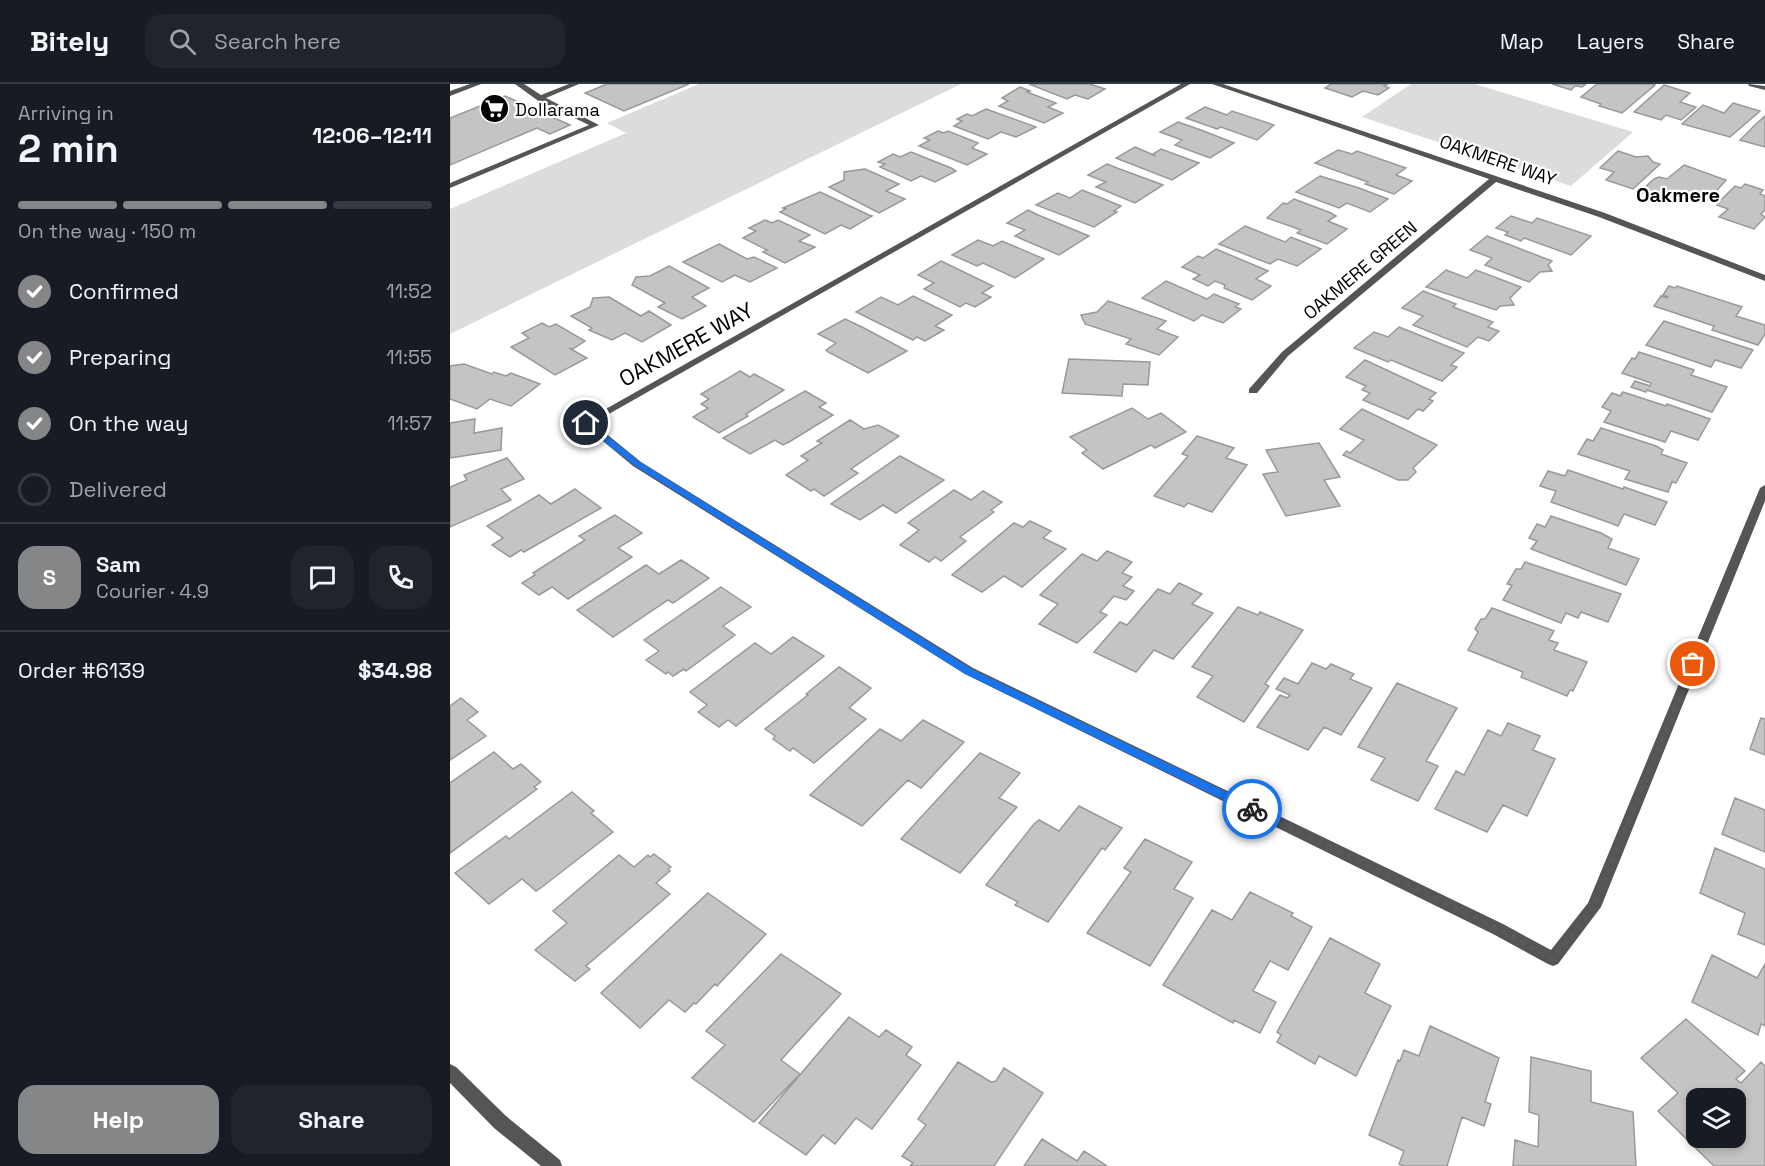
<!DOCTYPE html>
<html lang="en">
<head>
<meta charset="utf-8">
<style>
	body { margin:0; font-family:"Space Grotesk",sans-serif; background:#20242c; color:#f1f3f6; height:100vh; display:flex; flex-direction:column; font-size:22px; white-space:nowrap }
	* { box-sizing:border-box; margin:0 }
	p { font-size:20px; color:#9ea1a6 }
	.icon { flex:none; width:33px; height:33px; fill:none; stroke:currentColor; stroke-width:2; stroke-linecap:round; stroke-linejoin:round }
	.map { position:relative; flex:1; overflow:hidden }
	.details { display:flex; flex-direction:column; background:#171b24; width:450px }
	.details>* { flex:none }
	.fabs { position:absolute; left:1236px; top:1004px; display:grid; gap:12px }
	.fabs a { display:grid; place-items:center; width:60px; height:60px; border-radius:12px; background:#171b24; box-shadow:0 3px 9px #0003; font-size:30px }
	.pin { position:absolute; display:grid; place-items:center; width:51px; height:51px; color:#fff; margin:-26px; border:3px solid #fff; border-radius:50%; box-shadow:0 2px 6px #0007 }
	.courier { position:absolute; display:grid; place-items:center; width:60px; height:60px; margin:-30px; border:4px solid #1a73e8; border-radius:50%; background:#fff; color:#222; box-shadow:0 2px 8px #0007 }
	.overview em { font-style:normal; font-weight:800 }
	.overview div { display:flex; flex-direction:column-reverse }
	.overview { display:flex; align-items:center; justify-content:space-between; height:102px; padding:0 18px }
	h1 { font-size:39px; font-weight:800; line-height:45px }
	.bar { display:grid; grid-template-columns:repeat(4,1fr); gap:9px 6px; align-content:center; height:72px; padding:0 18px }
	.bar i { height:8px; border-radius:4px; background:#363941 }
	.bar .active { background:#858687 }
	.bar p { grid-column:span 4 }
	.line { display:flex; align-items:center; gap:15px; padding:0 18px; border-top:2px solid #363941 }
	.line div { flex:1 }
	.round { display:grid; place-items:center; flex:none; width:63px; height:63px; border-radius:18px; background:#20242c }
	ol { padding:0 18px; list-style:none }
	li { display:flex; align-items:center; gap:18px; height:66px }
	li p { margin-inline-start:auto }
	li .icon { padding:6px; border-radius:50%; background:#858687; color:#fff; stroke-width:4 }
	li:last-child { color:#9ea1a6 }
	li i { width:33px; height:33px; border:3px solid #363941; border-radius:50% }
	.button { display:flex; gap:12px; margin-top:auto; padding:12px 18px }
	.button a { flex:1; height:69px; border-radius:18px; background:#858687; color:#fff; font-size:24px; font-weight:800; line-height:69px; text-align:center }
	.button a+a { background:#20242c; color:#f1f3f6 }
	header { display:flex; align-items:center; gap:36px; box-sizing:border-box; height:84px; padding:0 30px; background:#171b24; border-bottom:2px solid #363941 }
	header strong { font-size:28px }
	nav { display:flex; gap:33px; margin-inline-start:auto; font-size:21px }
	.search { width:420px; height:54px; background:#20242c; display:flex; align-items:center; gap:15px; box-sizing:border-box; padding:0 21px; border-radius:18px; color:#9ea1a6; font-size:22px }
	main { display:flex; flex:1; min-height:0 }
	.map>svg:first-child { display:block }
	.green { fill:#dcdcdc }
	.building { fill:#c4c4c4; stroke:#999; stroke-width:1.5; fill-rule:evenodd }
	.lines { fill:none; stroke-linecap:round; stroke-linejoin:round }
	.service { fill:#555; fill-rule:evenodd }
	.minor { fill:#555; fill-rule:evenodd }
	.tertiary { fill:#555; fill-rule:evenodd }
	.route { fill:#1a73e8 }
	.done { stroke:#595959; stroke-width:6; stroke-dasharray:0 10.8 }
	.labels { text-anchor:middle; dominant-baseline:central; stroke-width:4.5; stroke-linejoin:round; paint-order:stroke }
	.far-poi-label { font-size:18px; fill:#000; stroke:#fff; text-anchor:start }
	.far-street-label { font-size:18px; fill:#000; stroke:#fff }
	.far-neighbourhood-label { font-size:20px; font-weight:bold; fill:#000; stroke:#fff }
	.street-label { font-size:22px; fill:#000; stroke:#fff }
</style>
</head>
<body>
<header>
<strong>Bitely</strong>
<div class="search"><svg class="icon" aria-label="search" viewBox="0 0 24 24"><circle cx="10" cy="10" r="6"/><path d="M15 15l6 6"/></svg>Search here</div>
<nav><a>Map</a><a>Layers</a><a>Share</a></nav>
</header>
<main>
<section class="details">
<div class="overview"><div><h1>2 min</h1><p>Arriving in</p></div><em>12:06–12:11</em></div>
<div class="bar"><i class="active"></i><i class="active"></i><i class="active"></i><i></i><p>On the way · 150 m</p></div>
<ol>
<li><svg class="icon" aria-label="check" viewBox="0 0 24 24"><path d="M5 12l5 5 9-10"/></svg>Confirmed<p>11:52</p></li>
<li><svg class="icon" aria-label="check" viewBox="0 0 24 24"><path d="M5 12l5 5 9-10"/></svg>Preparing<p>11:55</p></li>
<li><svg class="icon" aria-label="check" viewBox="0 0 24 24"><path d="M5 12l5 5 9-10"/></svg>On the way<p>11:57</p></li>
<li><i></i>Delivered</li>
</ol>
<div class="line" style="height:108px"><b class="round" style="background:#858687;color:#fff">S</b><div><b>Sam</b><p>Courier · 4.9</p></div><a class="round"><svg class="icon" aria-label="chat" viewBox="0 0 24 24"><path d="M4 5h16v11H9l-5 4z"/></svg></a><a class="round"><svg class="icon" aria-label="phone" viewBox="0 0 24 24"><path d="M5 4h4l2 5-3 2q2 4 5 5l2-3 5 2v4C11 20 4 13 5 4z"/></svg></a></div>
<div class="line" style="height:78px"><div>Order #6139</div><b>$34.98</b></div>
<div class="button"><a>Help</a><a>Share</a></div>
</section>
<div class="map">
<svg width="1315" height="1082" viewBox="0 0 1315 1082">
	<rect width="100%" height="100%" fill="#fff"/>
	<path class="green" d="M249,0H511L0,250V125L176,49L157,39Z
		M961,0H1025L1183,48L1121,102L912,33Z"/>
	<path class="building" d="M157,0H239L174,27L135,9Z
		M579,0H640L655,5L638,15L625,11L617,15Z
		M881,0H938L934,2L939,4L928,11L913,7L902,13L875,4Z
		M1102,0H1136L1132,3L1125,2L1121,6Z
		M1147,0H1201L1205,1L1172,29L1149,22L1151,20L1131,13Z
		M1214,1L1240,9L1230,18L1246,23L1231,36L1216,31L1211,36L1184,28Z
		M570,3L580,7L577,8L606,19L598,23L613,29L594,39L549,22L558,17L552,14Z
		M55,12L120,41L100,50L87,44L0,81V34Z
		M1283,19L1310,27L1280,53L1232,40L1253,21L1274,29Z
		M755,23L777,31L782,27L824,41L807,56L771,43L767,45L736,34Z
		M536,25L586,43L566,53L551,48L538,55L504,42L512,37L507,35L517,30L522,32Z
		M1315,32V63L1290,56L1306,40Z
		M728,38L751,46L784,59L760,74L725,61L732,56L710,48Z
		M488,47L494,49L498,47L528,59L522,64L537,70L517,81L469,62L480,56L474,54Z
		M685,63L706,72L703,70L711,65L749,79L722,96L666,74Z
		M888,66L902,70L907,67L956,84L946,91L962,97L944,110L915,100L918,98L865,79Z
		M1168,67L1186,73L1198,72L1203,78L1210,80L1183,105L1156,96L1164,88L1150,84Z
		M461,68L501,84L506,87L485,98L471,92L461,97L430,83L435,80L428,78L443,70L450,73Z
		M657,80L667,84L713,101L685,119L646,103L656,98L638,91Z
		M1234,81L1276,96L1260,114L1252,119L1232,112L1225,119L1190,108L1204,95L1209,93L1217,95Z
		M415,85L449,100L436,107L455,115L429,129L379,103L394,96V88Z
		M870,92L909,104L938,115L920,128L897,119L889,124L846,108Z
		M1295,100L1313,106L1310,110L1315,112V126L1311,130L1315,133L1304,145L1269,133L1278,125L1267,121L1269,118L1285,102L1291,104Z
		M632,106L671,122L664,127L667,128L644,143L586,121L608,109L620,114Z
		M370,108L419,131L422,132L400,145L391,141L375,150L330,128L336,125L333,124Z
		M844,115L881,129L886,132L878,137L897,145L877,160L847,149L851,146L817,134L833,119L837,120Z
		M578,126L588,131L639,152L609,171L574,156L565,152L575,146L557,139Z
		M1061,132L1082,139L1087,134L1141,152L1121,171L1074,154L1071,157L1055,151L1058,148L1046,144Z
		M315,136L322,139L328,136L360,151L349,157L365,163L335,179L313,168L317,166L293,154L306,147L299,144Z
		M795,142L835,158L841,153L871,165L847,182L828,175L820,180L769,160Z
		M1037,152L1102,177L1098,181L1102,187L1090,188L1079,198L1035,181L1042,174L1020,166Z
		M528,156L543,162L552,157L594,175L565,194L533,179L527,182L502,171Z
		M269,160L297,175L304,173L327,184L300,198L285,191L272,198L233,178Z
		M766,165L818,187L806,195L821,202L802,216L774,204L775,201L765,197L758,202L743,195L750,191L732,183L748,172L753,174Z
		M491,177L543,202L532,209L541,213L525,223L516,219L510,223L474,205L484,199L468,191Z
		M219,182L259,204L242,213L256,222L232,235L208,223L215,219L182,201L186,193L200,192Z
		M996,186L1017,194L1026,186L1071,203L1060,214L1064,221L1050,222L1046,226L976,203Z
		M716,197L757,215L764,210L789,220L785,223L791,225L773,239L752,231L744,237L692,214Z
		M1219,202L1225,204L1227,202L1292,223L1286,232L1315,241V250L1308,261L1262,246L1264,242L1204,222L1211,212L1217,214L1218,213L1213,211Z
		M973,207L1006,220L1003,223L1043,238L1038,243L1049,247L1039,257L1028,253L1017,263L963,241L973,232L952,224Z
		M463,212L502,231L485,242L494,246L475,257L467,253L463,256L406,228L431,213L448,221Z
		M159,213L191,232L199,227L221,241L192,258L175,249L162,256L139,246L142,244L121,232L140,223L143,214Z
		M658,217L716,237L707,245L728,253L709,271L676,260L681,255L635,240L631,231L647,228Z
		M395,235L414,244L457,267L418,289L378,268L376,266L386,259L368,250Z
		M1214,237L1263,253L1303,266L1291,284L1265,276L1261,283L1196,261Z
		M92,239L99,243L106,240L135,257L123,265L119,264L137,274L105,291L61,263L79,254L72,249Z
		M949,243L1014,269L1001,281L1007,283L992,297L941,276L938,278L904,264L924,248L938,253Z
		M1189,268L1244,286L1241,291L1277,303L1262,328L1197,306L1196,308L1181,303L1185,297L1200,302L1201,299L1172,289L1182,274L1185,275Z
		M619,275L700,278L698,301L673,300L672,312L612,309Z
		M915,276L986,309L979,315L983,317L973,327L968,325L958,335L913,316L920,309L912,306L916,302L896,293Z
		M14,280L42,290L44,288L56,292L61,289L90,300L61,322L40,315L27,325L0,315V282Z
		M290,287L300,293L304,290L334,306L296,330L298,332L269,349L243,333L258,324L251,320L259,315L251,310Z
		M355,307L376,319L369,323L383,331L339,358L333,361L325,356L300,370L273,354Z
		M1173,308L1216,322L1217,320L1260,335L1248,356L1221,347L1215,358L1154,338L1161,327L1152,323L1162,309L1170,312Z
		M682,324L698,335L711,329L736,348L705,364L701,361L653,385L632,369L637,366L620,353Z
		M912,325L987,361L963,384L966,388L958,396H948L893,371L897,367L900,369L914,356L890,345Z
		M25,335L24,349L52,344L51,366L0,374V339Z
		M400,336L414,345L428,341L449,352L401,385L408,389L374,412L364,405L361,407L336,391L358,376L351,372L372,359L367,357Z
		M1151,344L1206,362L1213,366L1211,370L1237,379L1226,399L1222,398L1218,408L1175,395L1180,387L1128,370L1137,355L1143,357Z
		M747,352L784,364L776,374L797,381L762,428L738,419L734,423L704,412L738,372L732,370Z
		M869,359L890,393L874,396L890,422L836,432L813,390L828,388L816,366Z
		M450,372L494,396L446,429L433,421L410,436L381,420Z
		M57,374L74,395L51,405L61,416L0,443V403L17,396L14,391Z
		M1118,386L1173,405L1174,403L1217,418L1205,441L1174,430L1168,442L1155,437L1101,418L1106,407L1090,402L1098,387L1115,392Z
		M125,405L151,424L74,468L71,466L60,473L42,461L53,454L37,442L89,411L101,420Z
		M504,406L521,416L533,407L552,418L541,426L544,428L510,453L516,457L491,477L485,473L479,478L450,461L469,446L458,439Z
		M165,431L192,449L168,464L182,473L118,515L102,503L89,511L72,499L85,491L83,489L135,456L129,452Z
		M1101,432L1151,449L1162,455L1158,464L1189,475L1176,501L1081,465L1087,457L1079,454L1087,440L1095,443Z
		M580,437L601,447L593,454L616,465L572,503L554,492L532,508L502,491L564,439L573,443Z
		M657,467L682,478L672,489L682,493L673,502L684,507L676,516L664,512L650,528L657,531L627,559L589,540L608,520L590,511L632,470L647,477Z
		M231,476L259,494L223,519L218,516L163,553L127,526L196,481L209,490Z
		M1075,478L1171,510L1158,538L1131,528L1128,534L1116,529L1111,539L1053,516L1062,501L1057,500L1066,485H1071Z
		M729,499L752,510L742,520L763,529L723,575L704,566L686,588L644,568L670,538L677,541L708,505L720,510Z
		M271,503L301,523L273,542L285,551L236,587L234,585L223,592L218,588L216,590L196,576L209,567L194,556Z
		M788,523L808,531L810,528L853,546L815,600L819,602L794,638L747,613L763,592L742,583Z
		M1042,524L1104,547L1099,556L1108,559L1104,566L1137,578L1123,607L1120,606L1117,612L1071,593L1073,588L1018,566L1028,548L1025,545L1031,535H1035Z
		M343,553L374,572L286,642L278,636L269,643L248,628L257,621L240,608L305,559L321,570Z
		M862,579L876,585L881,580L904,590L900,595L922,604L891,651L874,643L858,666L807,643L830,611L837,614L840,611L826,605L834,594L848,600Z
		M389,583L421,604L399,624L416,635L364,679L343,664L340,667L323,655L325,652L315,645L358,611L356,610Z
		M947,599L1007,624L976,677L988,682L968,717L921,696L935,674L908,663Z
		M11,614L28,628L17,636L36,652L0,676V622Z
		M1311,634L1315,635V671L1300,665Z
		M473,636L514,658L471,704L458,696L412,742L360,711L430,645L451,657Z
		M1058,639L1090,652L1083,666L1105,675L1077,732L1053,721L1037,748L985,725L1006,687L1014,691L1038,646L1051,652Z
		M44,668L63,685L71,680L91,698L84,703L87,705L0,769V699Z
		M530,669L570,689L549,714L567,723L510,789L451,755Z
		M122,708L144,727L141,729L163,748L92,803L86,807L72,795L39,820L5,789L56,752L59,755Z
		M1285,714L1315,726V768L1272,750Z
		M629,722L672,744L655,766L652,764L598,838L565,821L568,818L536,801L584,740L589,736L609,747Z
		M695,755L742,778L724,805L743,814L700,882L637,849L681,788L674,784Z
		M1265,764L1315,785V861L1288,850L1295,829L1250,809Z
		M204,770L221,783L218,785L220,787L206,799L220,810L136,882L140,885L125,897L85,866L117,839L103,827L169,771L184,783L198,771L200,773Z
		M800,808L843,829L841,832L862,843L838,886L820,877L803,907L826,918L810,949L784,936L783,939L713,901L762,826L782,836Z
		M258,809L316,850L267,902L265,900L246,920L244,919L235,928L219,916L190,944L151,909Z
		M880,854L930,880L915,909L941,922L906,992L869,972L865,980L827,958L831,951L827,948Z
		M331,870L391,910L331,976L350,990L304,1038L242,994L275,961L256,947Z
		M1262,871L1307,894L1315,880V942L1311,940L1308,951L1242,918Z
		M399,933L429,953L436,946L462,963L456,971L471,981L422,1045L406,1034L385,1060L373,1051L356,1071L309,1039Z
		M1236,935L1295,987L1286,995L1291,999L1311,978L1315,982V1082H1264L1208,1027L1228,1009L1191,974ZM1246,1014H1286V1053H1246Z
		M980,942L1049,974L1035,1018L1041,1020L1034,1042L1012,1033L997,1082H954L949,1080L954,1067L919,1051L948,976L950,977L954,966L969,972Z
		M1081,973L1141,987V1018L1183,1028L1186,1082H1063L1065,1056L1088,1063L1089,1031L1079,1028Z
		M508,978L541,998L546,997L554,984L593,1009L544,1082H460L463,1079L452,1072L476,1041L468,1035Z
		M592,1055L627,1077L634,1067L657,1082H574Z"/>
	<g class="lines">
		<path class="service" d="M20,0H31L0,12V7Z
			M65,0H74L91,11L119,0H129L96,14L149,41L0,104V99L139,41L87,16Z"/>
		<path class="minor" d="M731,0H740L143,339L191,378L523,584L1053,840L1101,866L1138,819L1310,404L1315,401V417L1151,823L1108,880L1103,882L1098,880L1043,850L515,590L183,382L131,339Z
			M762,0H773L1155,129L1315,191V197L1149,133L1046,98L838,272L807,309H799V305L832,268L1039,95Z
			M1298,0L1315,2V6L1299,2Z"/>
		<path class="tertiary" d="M0,980L6,983L56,1032L110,1076L112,1082H91L44,1044L0,999Z"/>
	</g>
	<path class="route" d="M133,337H139L190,378L522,585L806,722V728H798L515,590L184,381L133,341Z"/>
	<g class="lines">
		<path class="done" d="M802,725L1048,845L1103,875L1143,823L1243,580"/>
	</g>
	<defs>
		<symbol id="supermarket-disc" viewBox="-11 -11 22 22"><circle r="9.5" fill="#000" stroke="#fff"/><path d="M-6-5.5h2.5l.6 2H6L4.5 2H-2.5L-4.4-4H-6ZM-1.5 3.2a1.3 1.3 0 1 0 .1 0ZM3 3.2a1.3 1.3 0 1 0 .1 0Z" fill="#fff"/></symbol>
	</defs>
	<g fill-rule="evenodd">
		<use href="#supermarket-disc" x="28" y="8" width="33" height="33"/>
	</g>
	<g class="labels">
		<g class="far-poi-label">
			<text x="65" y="25">Dollarama</text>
		</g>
		<g class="far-street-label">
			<text transform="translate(1048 76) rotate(19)">OAKMERE WAY</text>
			<text transform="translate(910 186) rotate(-40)">OAKMERE GREEN</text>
		</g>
		<g class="far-neighbourhood-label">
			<text x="1228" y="111">Oakmere</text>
		</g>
		<g class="street-label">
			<text transform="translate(236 260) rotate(-29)">OAKMERE WAY</text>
		</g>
	</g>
</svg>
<div class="fabs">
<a><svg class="icon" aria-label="layers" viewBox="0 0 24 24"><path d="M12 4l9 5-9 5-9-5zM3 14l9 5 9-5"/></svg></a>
</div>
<div class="pin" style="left:1243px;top:580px;background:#ea580c"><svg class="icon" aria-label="bag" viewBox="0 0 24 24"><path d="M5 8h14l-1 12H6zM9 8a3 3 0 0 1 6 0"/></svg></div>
<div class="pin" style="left:136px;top:339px;background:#1f2937"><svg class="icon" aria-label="home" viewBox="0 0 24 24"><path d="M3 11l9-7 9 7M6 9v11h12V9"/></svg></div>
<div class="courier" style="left:802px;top:725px"><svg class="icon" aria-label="bike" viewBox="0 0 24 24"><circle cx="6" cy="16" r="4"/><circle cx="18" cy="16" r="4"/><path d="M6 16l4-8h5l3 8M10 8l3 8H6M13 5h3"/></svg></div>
</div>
</main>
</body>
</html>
